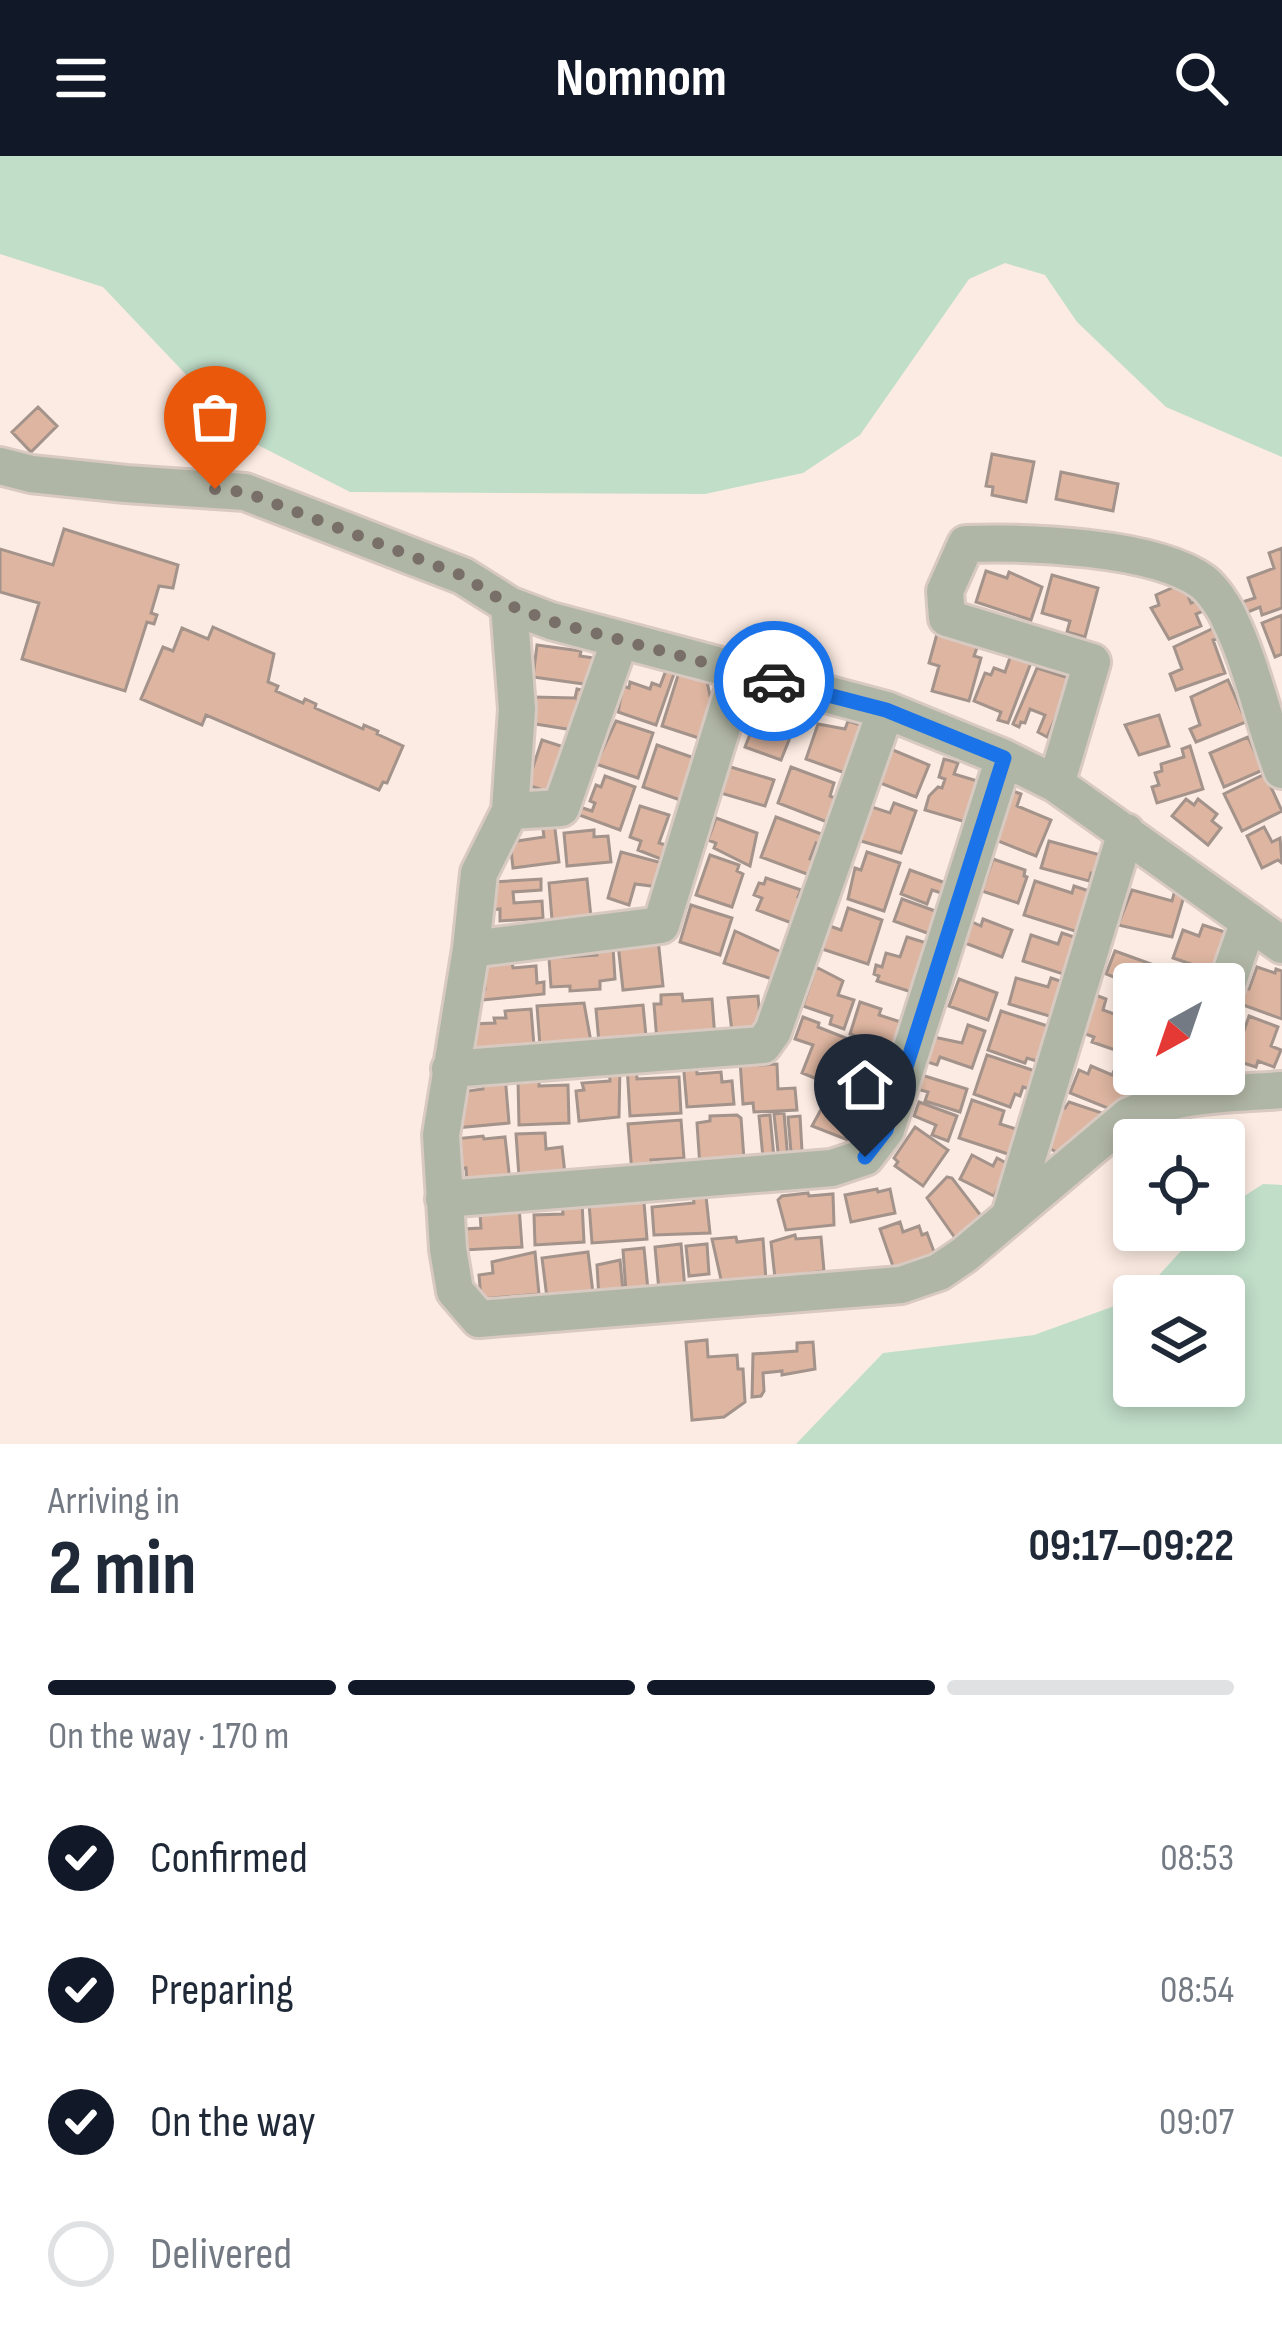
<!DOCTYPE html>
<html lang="en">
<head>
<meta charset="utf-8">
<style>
	body { margin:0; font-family:"Sofia Sans Condensed",sans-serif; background:#f6f6f7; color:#1f2937; height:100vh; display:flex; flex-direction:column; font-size:45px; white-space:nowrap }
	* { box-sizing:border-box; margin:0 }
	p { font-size:39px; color:#747a83 }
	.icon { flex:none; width:66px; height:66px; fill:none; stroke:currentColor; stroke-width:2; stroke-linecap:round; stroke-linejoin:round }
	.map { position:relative; height:1288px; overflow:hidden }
	.side { display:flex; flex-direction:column; background:#fff; flex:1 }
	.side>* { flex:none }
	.needle { width:78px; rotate:220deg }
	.controls { position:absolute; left:1113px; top:807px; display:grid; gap:24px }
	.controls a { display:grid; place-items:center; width:132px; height:132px; border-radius:12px; background:#fff; box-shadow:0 6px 18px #0003; font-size:60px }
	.pin { position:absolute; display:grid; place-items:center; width:102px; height:102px; color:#fff; margin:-123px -51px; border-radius:50% 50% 50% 0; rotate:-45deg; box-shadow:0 0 12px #0007 }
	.pin .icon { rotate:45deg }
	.courier { position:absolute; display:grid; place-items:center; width:120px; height:120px; margin:-60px; border:9px solid #1a73e8; border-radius:50%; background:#fff; color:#222; box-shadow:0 3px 15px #0007 }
	.head em { font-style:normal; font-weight:700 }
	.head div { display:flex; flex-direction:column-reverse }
	.head { display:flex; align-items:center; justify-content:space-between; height:204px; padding:0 48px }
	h1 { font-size:78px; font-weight:700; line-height:90px }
	.bar { display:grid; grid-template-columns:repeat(4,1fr); gap:18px 12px; align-content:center; height:144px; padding:0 48px }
	.bar i { height:15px; border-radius:9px; background:#e0e1e3 }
	.bar .current { background:#111827 }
	.bar p { grid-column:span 4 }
	ol { padding:0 48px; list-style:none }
	li { display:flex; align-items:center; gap:36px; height:132px }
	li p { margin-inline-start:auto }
	li .icon { padding:12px; border-radius:50%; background:#111827; color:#fff; stroke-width:4 }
	li:last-child { color:#747a83 }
	li i { width:66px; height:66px; border:6px solid #e0e1e3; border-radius:50% }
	header { display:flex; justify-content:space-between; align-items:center; height:156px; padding:0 48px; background:#111827; color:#fff; font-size:54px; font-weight:700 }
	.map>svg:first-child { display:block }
	.green { fill:#c1dec9 }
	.building { fill:#ddb5a0; stroke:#a3938b; stroke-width:3 }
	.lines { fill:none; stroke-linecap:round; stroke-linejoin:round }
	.minor-casing { stroke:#d8c9c1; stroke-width:42 }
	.minor { stroke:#b0b6a5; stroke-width:36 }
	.done { stroke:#796f69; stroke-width:12; stroke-dasharray:0 21.6 }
	.route { stroke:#1a73e8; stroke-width:15 }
</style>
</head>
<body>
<header><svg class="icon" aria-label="menu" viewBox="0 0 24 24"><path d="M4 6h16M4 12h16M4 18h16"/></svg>Nomnom<svg class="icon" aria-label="search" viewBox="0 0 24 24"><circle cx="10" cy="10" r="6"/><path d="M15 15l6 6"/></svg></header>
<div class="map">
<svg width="1282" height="1288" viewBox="0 0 1282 1288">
	<rect width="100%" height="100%" fill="#fcebe2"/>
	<path class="green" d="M0,0H1282V301L1166,251L1077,166L1045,119L1005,107L969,123L860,279L803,317L705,338L350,336L248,284L103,131L0,98Z
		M1263,1028L1282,1029V1288H796L883,1197L1034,1179L1134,1143V1230H1224V1140H1140L1200,1074H1224V1053Z"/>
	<path class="building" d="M38,251L57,270L31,296L12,276Z
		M992,298L1034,306L1026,346L992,339L993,331L986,330Z
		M1061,316L1118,328L1113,355L1056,343Z
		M64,373L178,409L173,432L159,430L151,457L157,459L154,468L147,466L125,535L22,503L39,447L0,436V393L53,409Z
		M1282,392V452L1262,459L1260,451L1243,458L1239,447L1255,442L1248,422L1274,412L1269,397Z
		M986,415L1007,422L1009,416L1042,431L1031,464L976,446Z
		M1052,419L1098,432L1085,481L1067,476L1070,465L1042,457Z
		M1183,427L1191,447L1204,442L1208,453L1196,458L1201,470L1169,483L1151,452L1159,449L1156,439Z
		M1282,459V498L1275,501L1262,467Z
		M213,471L274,498L268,526L278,530L276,535L303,547L305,543L316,548L315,552L363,573L364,569L378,575L377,578L403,590L387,627L383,626L379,634L206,559L202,569L141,543L163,491L173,495L182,472L208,483Z
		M1216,471L1221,482L1213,484L1225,517L1176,534L1170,518L1182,513L1174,491Z
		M938,474L979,486L974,500L981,502L969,545L932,535L939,510L929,507Z
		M537,489L581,495L580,500L594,502L591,529L533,521Z
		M1012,496L1032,504L1008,567L998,564L1001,556L974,545L985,517L991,519L994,512L1005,516Z
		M668,509L676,512L656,569L618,556L623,530L629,532L630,526L650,533L652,527L660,530Z
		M1037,512L1072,523L1047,581L1038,576L1045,559L1030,553L1025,567L1021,566L1019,571L1013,568Z
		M680,513L706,521L715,563L708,585L662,570Z
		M1228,524L1242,556L1247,554L1251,564L1196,586L1190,573L1200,569L1191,541Z
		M577,533L587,535L583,545L578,544L573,574L529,567L533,541L575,542Z
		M753,537L801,554L781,604L745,591L754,568L743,564Z
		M1159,559L1169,590L1139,599L1125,569Z
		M616,565L653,577L638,622L596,608Z
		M848,565L864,570L848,618L806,603L818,568L845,573Z
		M1248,581L1263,614L1224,631L1210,597Z
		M542,584L567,592L553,637L527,629Z
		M657,589L700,604L686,646L643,631Z
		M1190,590L1203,633L1157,647L1152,631L1159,629L1155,617L1162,615L1161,608L1184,601L1182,593Z
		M888,592L929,609L916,641L875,625Z
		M944,603L958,607L954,618L984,627L969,667L925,654L929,640L938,631L942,632L945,623L939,621Z
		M724,609L774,624L765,650L714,635Z
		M791,611L834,627L830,640L835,642L827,666L778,647Z
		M1265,618L1282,655L1242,675L1224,638Z
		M605,620L635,631L620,674L571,656L574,649L592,655L595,647L590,645L596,629L601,631Z
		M1007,633L1021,638L1017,650L1051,664L1036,700L988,681Z
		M1186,643L1194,649L1198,643L1217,658L1212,665L1221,672L1208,689L1172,660Z
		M894,647L916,655L901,697L851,682L869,650L890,657Z
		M640,650L669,659L659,687L666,689L661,703L638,694L641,685L630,681Z
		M776,661L824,679L821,689L816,687L810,703L820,707L815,721L761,701Z
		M716,662L757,677L750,710L714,692L716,687L708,684Z
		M554,665L559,706L513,712L510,686L544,681L542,666Z
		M1264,671L1272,686L1280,682L1282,707L1278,704L1262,712L1247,680Z
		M594,674V681L608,680L611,706L567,710L564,677Z
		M1049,685L1104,700L1099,719L1091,717L1089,725L1041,712Z
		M621,696L666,708L659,731L635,728L629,749L608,742Z
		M867,696L900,707L884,755L848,743L855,712L861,714Z
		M710,699L739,709L737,715L743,718L732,751L696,739Z
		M993,703L1025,714L1024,720L1027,721L1018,747L982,735Z
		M910,714L951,729L947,739L932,734L927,748L901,738Z
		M766,722L801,734L798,741L806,743L797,769L757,754L762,742L754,739L759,727L764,728Z
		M541,723V734L513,736L514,747L542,745L543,762L500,765V753L490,754L489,745L495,744L494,726Z
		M587,723L591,761L552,764L549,727Z
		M1035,725L1072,737L1074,730L1095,737L1081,777L1024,759Z
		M1132,734L1172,745L1175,734L1185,737L1172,781L1118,769Z
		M902,743L938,756L930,778L894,765Z
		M691,749L732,762L720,799L680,786Z
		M848,752L882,764L868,808L816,791L824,768L841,774Z
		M983,763L1012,774L1002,801L965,787L972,766L981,770Z
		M1203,769L1231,778L1228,788L1221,787L1212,815L1173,802L1183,774L1199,780Z
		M735,775L781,796L772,823L724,807Z
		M1062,777L1077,782L1063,818L1023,805L1031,779L1058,788Z
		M907,781L933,789L918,838L877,825L879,820L874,818L876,809L882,811L886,797L900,801Z
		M658,783L663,830L623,834L618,788Z
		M613,791L615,823L600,825V833L570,835V830L551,831L549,802L597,799V792Z
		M1115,795L1162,812L1156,828H1134V838L1116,831L1119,823L1106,818Z
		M512,806L513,812L536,810L537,827L544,826V838L472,845L473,835L485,833L483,808Z
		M1170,809L1195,817L1193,826L1200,828H1164Z
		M816,811L843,825L838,839L854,844L844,873L830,868L832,860L803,850Z
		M1257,811L1275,817L1276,813L1282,815V863L1235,846L1240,830L1249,833Z
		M1016,822L1048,831L1051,822L1066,827L1056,862L1009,848Z
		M959,823L997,837L988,864L949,850Z
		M1090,837L1106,843L1103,854L1134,865V894L1126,892L1124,897L1092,886L1094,881L1077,875Z
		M682,838L683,845L712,843L715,882L657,886L654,848H661V839Z
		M758,840L761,874L732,876L728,842Z
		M860,846L881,853L879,859L907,868L898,895L850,878Z
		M584,847L591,886L540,890L537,850Z
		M643,849L646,880L599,887L596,853Z
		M531,853L534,890L472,900V868L495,867L494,862H506L505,855Z
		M1001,855L1054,872L1043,907L1027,902L1025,907L988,894Z
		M1249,860L1278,871L1271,890L1281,894L1274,911L1258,905L1256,911L1234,904Z
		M803,861L819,867L818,871L846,882L829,928L802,917L813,889L795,883Z
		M968,869L985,875L972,912L940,901L937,909L921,904L929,880L962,887Z
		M853,886L875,893L869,912L892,919L881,935L867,931L863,944L838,936Z
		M987,899L1038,916L1032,934L1023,931L1020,940L1015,938L1010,951L974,938Z
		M696,904L697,918L721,916L722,926L732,925L734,948L687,951L683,905Z
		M760,904V909L777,908L778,933L795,932L797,954L754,956L753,947L743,948L740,905Z
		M627,909H636L637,923L679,921L681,957L630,960Z
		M620,910L619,961L579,965L576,935L584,934L582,927L610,925L609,911Z
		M1091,910L1112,919L1116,911L1136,919L1125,946L1119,944L1115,955L1070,937L1079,914L1088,918Z
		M915,917L967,933L960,956L925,945L928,936L910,931Z
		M1140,918H1166L1181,922L1172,936L1130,944Z
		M505,919L509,967L455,972L460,936L483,933L482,921Z
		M539,923V930L568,929L569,967L519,969L518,924Z
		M972,944L1004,955L1000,968L1019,974L1011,999L959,982Z
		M919,946L957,960L948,985L932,979L936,969L914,960Z
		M1069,946L1111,960L1066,1001L1043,989L1058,964L1051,959L1058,947L1065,952Z
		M853,947L875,956L862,979L856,976L853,986L812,970L824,948L848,960Z
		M784,957L788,1004L779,1005L774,958Z
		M737,959L741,962L744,1003L700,1011L697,967L710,965V960Z
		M770,959L774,1002H763L759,960Z
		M800,960L802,995L791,996L788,961Z
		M681,964L684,1002L651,1004L652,1016L632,1017L628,968Z
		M915,971L948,994L923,1030L895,1010L898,1006L894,1002Z
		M545,977L546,993L562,991L565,1018L519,1021L516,978Z
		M483,980L484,983L505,981L510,1025L467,1029L466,1012L457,1013L454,983Z
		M972,999L993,1010L997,1002L1010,1009L994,1040L960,1023Z
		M947,1021L952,1022L985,1065L960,1089L927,1042Z
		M877,1033L878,1036L890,1033L895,1057L851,1066L845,1039Z
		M808,1037L809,1040L833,1038L834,1069L786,1074L778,1044L782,1040Z
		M693,1040H706L710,1077L654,1079L652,1051L694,1047Z
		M626,1042V1047L644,1046L647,1083L592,1087L589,1047H615L614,1043Z
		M582,1046L584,1086L535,1089L534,1059L563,1058L562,1047Z
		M519,1050L522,1091L464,1094L463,1073L481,1072L480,1058L498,1057V1051Z
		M900,1066L903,1076L919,1070L922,1079L927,1077L936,1101L895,1116L880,1073Z
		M795,1079L796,1083L821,1081L824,1115L775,1122L771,1086Z
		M736,1081L737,1086L763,1083L766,1124L722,1128L712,1083Z
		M681,1088L685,1133L659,1135L655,1091Z
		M707,1088L709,1118L689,1120L686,1090Z
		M644,1092L648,1134L626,1136L623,1094Z
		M535,1096L539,1138L481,1143L479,1119L493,1117L492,1106Z
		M588,1096L593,1137L547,1142L542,1102Z
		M620,1104L623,1135L599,1143L597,1109Z
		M707,1184L708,1201L737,1199L738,1213H743L745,1246L724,1261L692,1264L686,1186Z
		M813,1186L815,1213L782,1219V1215L763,1217L764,1235L761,1240L752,1241L753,1198L797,1195V1187Z"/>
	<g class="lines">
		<defs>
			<path id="minor" d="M0,310L31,318L126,328L245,336L463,420L509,449L551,465L886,554L1004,602L1056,628L1282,789
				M509,449L517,553L510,655L479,717L471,793L441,979L448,1093L455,1135L479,1163L901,1129L939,1116L964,1099L1129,960C1175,937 1231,938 1282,934
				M1056,628L1092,506L947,462L945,435L966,388C1026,386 1154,390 1203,426C1213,434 1225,452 1230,464C1251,506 1264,567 1282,614
				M510,655L561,652L620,484
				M471,793L661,769L739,516
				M1224,837L1249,765
				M450,913L763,889L773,875L886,554
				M444,1043L832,1012L865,1001L886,974L1004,602
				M1010,1059L1126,676"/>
		</defs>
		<use href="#minor" class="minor-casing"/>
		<use href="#minor" class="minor"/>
	</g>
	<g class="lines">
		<path class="done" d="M215,333L245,336L463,420L509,449L550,465L774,525"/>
		<path class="route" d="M774,525L886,554L1004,602L886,974L865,1001"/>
	</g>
</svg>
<div class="controls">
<a><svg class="needle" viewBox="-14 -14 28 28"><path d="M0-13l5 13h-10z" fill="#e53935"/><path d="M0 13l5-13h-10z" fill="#747a83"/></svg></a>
<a><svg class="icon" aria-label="locate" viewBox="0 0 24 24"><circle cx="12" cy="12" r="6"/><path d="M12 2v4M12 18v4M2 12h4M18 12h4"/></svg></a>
<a><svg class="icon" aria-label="layers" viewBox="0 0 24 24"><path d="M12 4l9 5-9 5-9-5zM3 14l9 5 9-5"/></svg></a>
</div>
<div class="pin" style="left:215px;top:333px;background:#ea580c"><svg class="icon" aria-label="bag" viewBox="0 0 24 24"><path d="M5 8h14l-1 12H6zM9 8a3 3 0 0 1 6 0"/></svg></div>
<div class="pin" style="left:865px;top:1001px;background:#1f2937"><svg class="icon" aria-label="home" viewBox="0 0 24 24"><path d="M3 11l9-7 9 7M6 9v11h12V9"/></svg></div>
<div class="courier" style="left:774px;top:525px"><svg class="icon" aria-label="car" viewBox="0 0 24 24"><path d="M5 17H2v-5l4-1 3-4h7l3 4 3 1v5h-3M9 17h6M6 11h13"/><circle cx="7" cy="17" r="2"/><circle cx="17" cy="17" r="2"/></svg></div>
</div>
<section class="side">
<div class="head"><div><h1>2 min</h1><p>Arriving in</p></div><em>09:17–09:22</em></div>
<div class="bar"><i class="current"></i><i class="current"></i><i class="current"></i><i></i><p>On the way · 170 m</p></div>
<ol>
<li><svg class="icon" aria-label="check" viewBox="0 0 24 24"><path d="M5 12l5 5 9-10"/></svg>Confirmed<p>08:53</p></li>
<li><svg class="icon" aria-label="check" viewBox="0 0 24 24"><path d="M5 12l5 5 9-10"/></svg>Preparing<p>08:54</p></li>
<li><svg class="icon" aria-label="check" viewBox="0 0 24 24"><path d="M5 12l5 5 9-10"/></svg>On the way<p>09:07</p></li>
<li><i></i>Delivered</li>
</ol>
</section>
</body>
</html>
